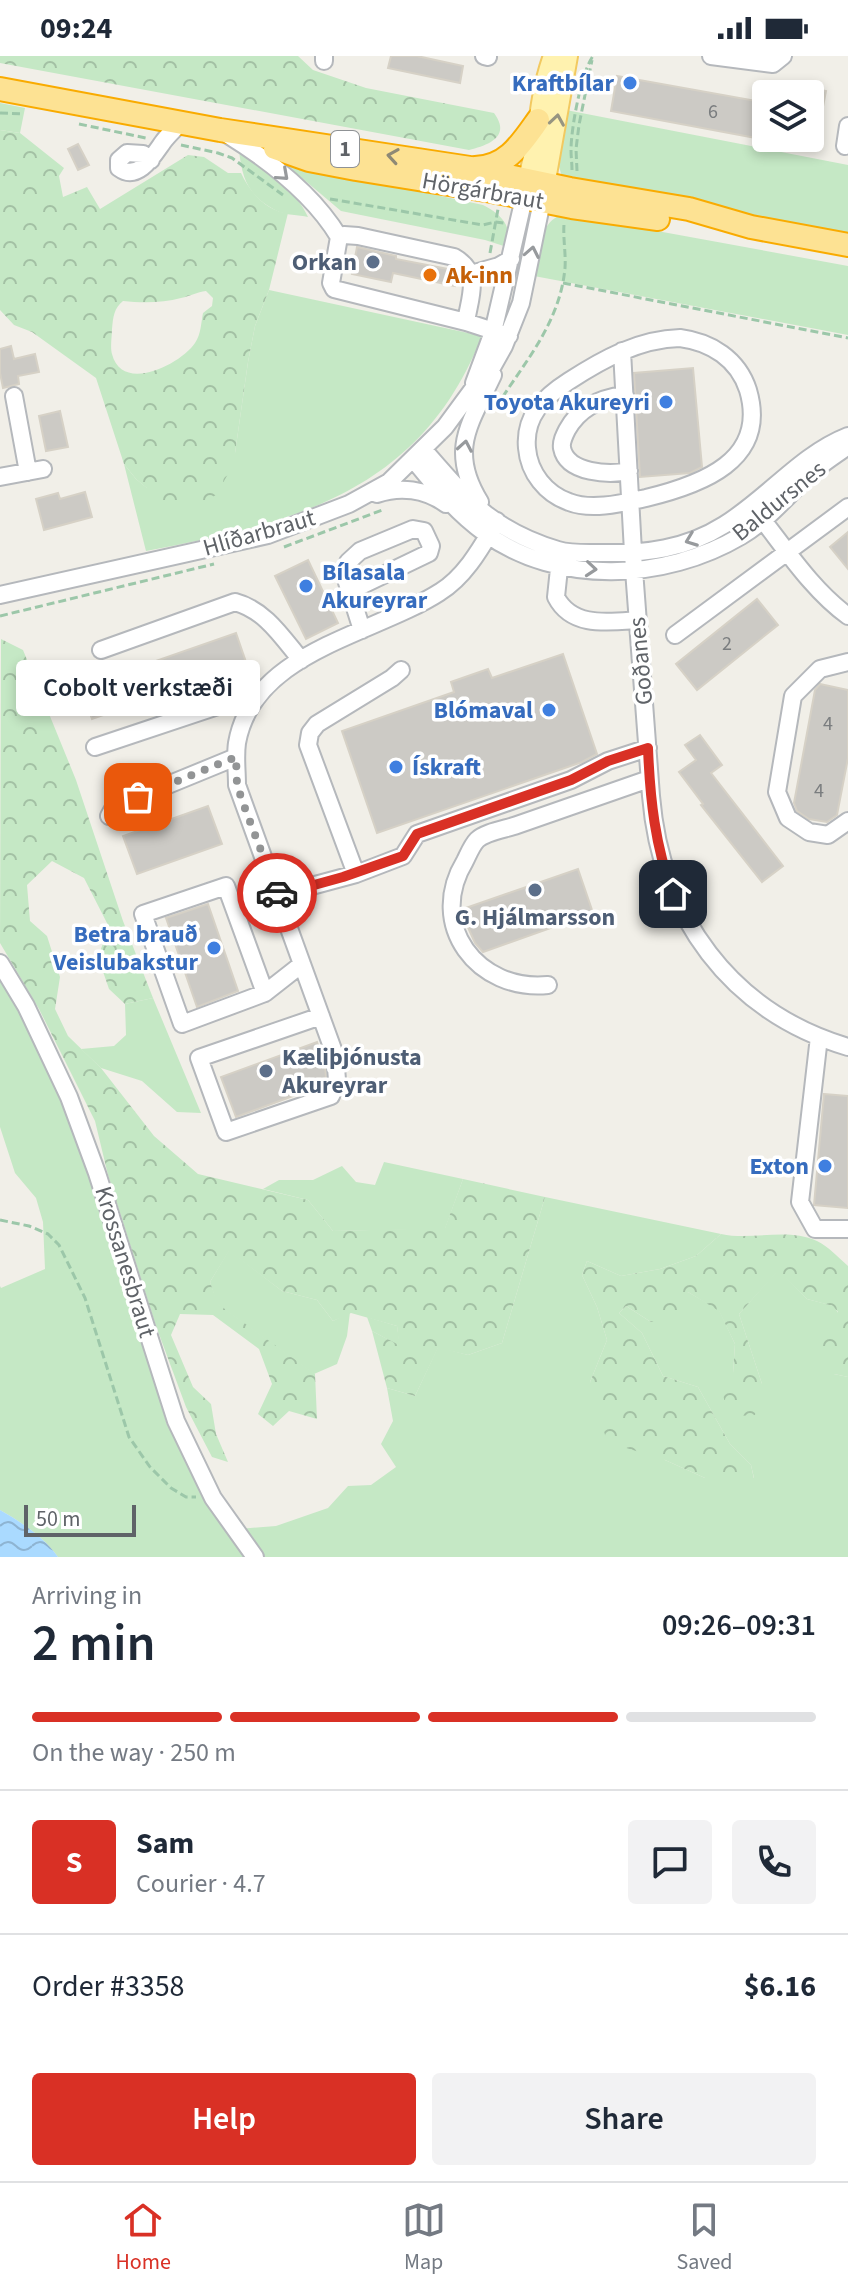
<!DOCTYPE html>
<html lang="en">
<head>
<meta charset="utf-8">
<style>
	body { margin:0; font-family:"Source Sans 3",sans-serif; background:#f2f2f3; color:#1f2937; height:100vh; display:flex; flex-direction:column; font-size:30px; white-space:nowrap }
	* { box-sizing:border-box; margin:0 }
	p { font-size:26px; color:#747a83 }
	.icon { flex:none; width:44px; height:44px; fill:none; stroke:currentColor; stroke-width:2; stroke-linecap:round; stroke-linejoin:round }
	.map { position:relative; height:1501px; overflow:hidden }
	.sheet { display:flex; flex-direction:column; background:#fff; flex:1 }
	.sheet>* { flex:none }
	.buttons { position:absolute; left:752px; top:24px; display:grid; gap:16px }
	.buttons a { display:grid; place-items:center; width:72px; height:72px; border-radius:8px; background:#fff; box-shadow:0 4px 12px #0003; font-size:40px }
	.scale { position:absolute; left:24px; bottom:20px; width:112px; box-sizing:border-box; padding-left:8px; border:4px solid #5f6368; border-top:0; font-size:22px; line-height:28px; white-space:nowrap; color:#5f6368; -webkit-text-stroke:6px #fff; paint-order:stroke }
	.pin { position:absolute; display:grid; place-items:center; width:68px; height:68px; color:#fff; margin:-34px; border-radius:16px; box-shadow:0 4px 12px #0006 }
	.courier { position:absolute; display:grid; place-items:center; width:80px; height:80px; margin:-40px; border:6px solid #d93025; border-radius:50%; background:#fff; color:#222; box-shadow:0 2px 10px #0007 }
	.bubble { position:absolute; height:56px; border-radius:8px; background:#fff; box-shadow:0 4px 12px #0003; font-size:26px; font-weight:600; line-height:56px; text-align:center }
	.summary em { font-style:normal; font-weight:600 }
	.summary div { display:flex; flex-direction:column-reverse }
	.summary { display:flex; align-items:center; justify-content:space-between; height:136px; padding:0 32px }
	h1 { font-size:52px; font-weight:600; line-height:60px }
	.bar { display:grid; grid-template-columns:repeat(4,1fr); gap:12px 8px; align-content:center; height:96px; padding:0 32px }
	.bar i { height:10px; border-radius:6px; background:#e0e1e3 }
	.bar .active { background:#d93025 }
	.bar p { grid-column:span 4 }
	.line { display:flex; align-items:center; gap:20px; padding:0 32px; border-top:2px solid #e0e1e3 }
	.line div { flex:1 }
	.round { display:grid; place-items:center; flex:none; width:84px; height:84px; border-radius:8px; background:#f2f2f3 }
	.cta { display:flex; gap:16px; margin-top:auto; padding:16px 32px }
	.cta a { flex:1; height:92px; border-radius:8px; background:#d93025; color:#fff; font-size:32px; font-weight:600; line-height:92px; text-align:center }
	.cta a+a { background:#f2f2f3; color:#1f2937 }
	.status { display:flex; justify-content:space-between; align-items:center; height:56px; padding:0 40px; background:#fff; direction:ltr }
	.status svg { height:22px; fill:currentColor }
	.tabs { display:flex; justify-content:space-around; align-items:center; height:112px; border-top:2px solid #e0e1e3; background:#fff; font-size:22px; color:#747a83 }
	.tabs a { display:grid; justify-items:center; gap:4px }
	.tabs .active { color:#d93025 }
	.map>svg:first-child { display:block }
	.grass { fill:#c5e8c5 }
	.forest { fill:url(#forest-crowns); fill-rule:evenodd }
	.water { fill:url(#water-waves) }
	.building { fill:#cccac5; stroke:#d6d1c6; stroke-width:2 }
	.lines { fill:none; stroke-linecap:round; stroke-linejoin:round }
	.minor-casing { stroke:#b5b8bc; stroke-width:20 }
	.major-casing { stroke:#f2c960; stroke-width:24 }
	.highway-casing { stroke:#f9ab00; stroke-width:26 }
	.path { stroke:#9cc7a9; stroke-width:3; stroke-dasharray:8 4; stroke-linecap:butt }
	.minor { stroke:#fff; stroke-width:16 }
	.major { stroke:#fff2af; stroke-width:20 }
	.highway { stroke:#fde293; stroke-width:22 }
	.oneway { stroke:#979581 }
	.oneway2 { stroke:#8e8975 }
	.oneway3 { stroke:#979a9d }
	.done { stroke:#929495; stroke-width:8; stroke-dasharray:0 14.4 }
	.route { stroke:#d93025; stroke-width:10 }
	.shop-dot { fill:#3f7fe0; stroke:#fff; stroke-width:3 }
	.service-dot { fill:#5c6f8a; stroke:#fff; stroke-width:3 }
	.food-dot { fill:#e8710a; stroke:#fff; stroke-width:3 }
	.labels { text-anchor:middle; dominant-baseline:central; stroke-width:7; stroke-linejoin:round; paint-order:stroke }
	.number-label { font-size:20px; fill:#7a7d7f }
	.shield { fill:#fff; stroke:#8f9295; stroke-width:2 }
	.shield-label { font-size:22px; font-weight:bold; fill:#5f6368 }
	.shop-label { font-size:24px; font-weight:bold; fill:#366cbe; stroke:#fff; text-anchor:end }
	.street-label { font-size:24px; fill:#5f6368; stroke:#fff }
	.service-label { font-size:24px; font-weight:bold; fill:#4e5e75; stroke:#fff; text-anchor:end }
	.food-label { font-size:24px; font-weight:bold; fill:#c56008; stroke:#fff; text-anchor:start }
</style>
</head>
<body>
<div class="status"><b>09:24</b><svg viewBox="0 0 49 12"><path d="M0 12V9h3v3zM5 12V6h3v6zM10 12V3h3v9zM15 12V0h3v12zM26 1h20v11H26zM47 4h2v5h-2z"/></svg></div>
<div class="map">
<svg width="848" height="1501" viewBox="0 0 848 1501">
	<defs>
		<pattern id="forest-crowns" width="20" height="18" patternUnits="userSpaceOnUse" patternTransform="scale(2)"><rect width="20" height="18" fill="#c5e8c5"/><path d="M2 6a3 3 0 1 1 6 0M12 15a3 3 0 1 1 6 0" fill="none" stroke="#a3c0a4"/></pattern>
		<pattern id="water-waves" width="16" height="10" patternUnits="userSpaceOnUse" patternTransform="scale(2)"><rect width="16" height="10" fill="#aadaff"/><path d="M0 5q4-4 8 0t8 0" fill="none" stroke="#8eb4d2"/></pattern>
	</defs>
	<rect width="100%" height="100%" fill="#f1efe8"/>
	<path class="grass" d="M0,47L25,52L20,77L0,74Z
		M566,54L848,109V178L581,129L562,121L558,107Z
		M239,94C264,114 295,132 308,161C299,159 285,159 277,155C249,141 242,124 239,94Z
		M276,100L347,120L483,149C504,160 510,169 510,192L485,184L341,155Z
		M564,158L848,210V279L534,220C539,197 538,165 564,158Z
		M269,234L482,280C421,435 296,467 146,495L124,408L136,423L147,432L235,397L248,306L255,270Z
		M0,924L15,945L65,1049L106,1161L167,1369L226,1474L276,1470L328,1452L348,1430L371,1429L396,1411L381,1388L393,1365L387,1332L415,1340L438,1291L468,1299L502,1287L545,1141L721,1178L696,1200L660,1213L621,1220L587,1205L582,1219L597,1251L607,1284L590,1326L665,1404L705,1422H754L751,1409L730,1388L698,1331L663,1320L642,1277L619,1257L626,1250L651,1266L688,1236L719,1254L735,1288L733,1317L762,1328L739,1258L778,1214L807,1243L834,1250L838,1257L834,1318L848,1321V1501H58C44,1481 21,1466 0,1454V1230L1,1232L45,1213L43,1166L36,1142L15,1117L0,1071Z
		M153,942L201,1057L177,1056L142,1025L101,1012L81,993L114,990L126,979L125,948Z
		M384,1106L463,1123L445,1173L333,1175L308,1144L263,1133L279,1124H313L342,1110L356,1126L375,1129Z
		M229,1194L282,1235L317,1244L333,1265L350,1256L347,1280L337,1308L314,1318L217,1248L210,1226Z
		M367,1261L397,1270L400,1290L372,1275Z"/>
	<path class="forest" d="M0,0H298L313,14L366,32L494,57C511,80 490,89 469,94L0,7Z
		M0,74L20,77L64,112L59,120L63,141L87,131L100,153L188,99L204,101L228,117H241C249,135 267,156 288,157L269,234L255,270L248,306L235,397L228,418L216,439L196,450L185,453L168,450L136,423L124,408L96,322L32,276L14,269L0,254ZM206,235L213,242L212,250L203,257C201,267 201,278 195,287C181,308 122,338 112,298C110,291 112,280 112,273C113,261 114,252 123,245C142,247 163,247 181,242C190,240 197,236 206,235Z
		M1,583L23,594L76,724L123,865L153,942L125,948L109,933L98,901L109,871L84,822L52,805L27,829L30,865L47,880L60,921L55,953L68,980L101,1012L154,1080L198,1118L308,1144L333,1175L445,1172L463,1123L545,1141L502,1287L468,1299L438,1292L415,1340L387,1332L372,1275L399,1289L397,1270L351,1257L333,1265L317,1244L282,1235L229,1195L210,1226L218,1248L315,1318L317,1363L289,1355L273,1370L258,1358L272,1328L259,1293L213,1259L180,1258L171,1279L193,1331L211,1348L216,1378L228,1406L212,1401L186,1351L156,1270L108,1119L95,1065L39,953L0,887Z
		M721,1178C753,1185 786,1171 817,1185C828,1190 839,1202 848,1210V1321L834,1318L820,1303L825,1270L838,1256L833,1250L807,1243L778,1215L739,1258L762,1328L755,1359L739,1360L726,1350L719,1325L733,1317L735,1288L719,1255L688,1236L679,1264L651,1266L626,1250L619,1257L642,1277L663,1320L698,1331L730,1388L751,1409L754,1423L705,1422L665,1404L607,1386L590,1326L607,1284L597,1251L582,1219L587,1205L621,1220L660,1213L696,1200Z"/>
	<path class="water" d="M0,1454C21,1466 44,1481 58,1501H0Z"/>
	<path class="building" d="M391,0H417L463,10L460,27L388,12Z
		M617,20L762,46L756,82L611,55Z
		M810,32L826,35L816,86H810Z
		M78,88L89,109L78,114L68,93Z
		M357,191L396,200V203L453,214L458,218L455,230L393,217L391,226L352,218Z
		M11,290L14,303L35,298L39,316L18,320L19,328L3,332L0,317V293Z
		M693,312L702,411L690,417L640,421L634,317Z
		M60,355L68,391L46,395L39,360Z
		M85,436L92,461L44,474L36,443L58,437L60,443Z
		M848,476V513L830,491Z
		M308,504L338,567L306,583L275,520Z
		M757,543L778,569L697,634L676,608Z
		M236,577L247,609L92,663L81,631Z
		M563,598L597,698L582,706L377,777L342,675L454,636L451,626L488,613L492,622Z
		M820,628L848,634V702L837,759L827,766L809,763L797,755L794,747L815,634Z
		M700,679L722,709L711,717L783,810L762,826L701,749L703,748L679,716L696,704L685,689Z
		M208,750L222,788L137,818L123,780Z
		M578,813L593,857L483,896L475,887L466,867L463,853Z
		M208,848L238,935L197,951L166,862Z
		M317,986L325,1009L326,1022L323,1029L236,1061L221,1021Z
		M824,1038L848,1040V1152L814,1149Z"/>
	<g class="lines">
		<defs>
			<path id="minor" d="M484,0L488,1
				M711,0L773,8L783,0
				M324,5V0
				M228,79C270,105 313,138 339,181
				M845,90L848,70
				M151,104L143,98L127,97L119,104V112C138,126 153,100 163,86C168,79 175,73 180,67
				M471,218L499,210L511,203
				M466,266C470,239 482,217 454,201L358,180L344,179L339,181L331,227L334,233L466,266L509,280
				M680,282C711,286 738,303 748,334C769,405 700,429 646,442C623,447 592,455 569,446C546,438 529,417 527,392C524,360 544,341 569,325C603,303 639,283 680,282Z
				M622,295L634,514L651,740C661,860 730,956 848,991
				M474,327L493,276L524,142
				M625,339C600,342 579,352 567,374C564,380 561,386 562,392C567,418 610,419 629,415
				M14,340L28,416
				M423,393C443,416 463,440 487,459C507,474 534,487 558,494C571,498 587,497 601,497C645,498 686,493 724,469C768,442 800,399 848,380
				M413,403C435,430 457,457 485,477C558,530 665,525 741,480C769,464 789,437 814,415C824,406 837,398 848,390
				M0,421L43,413
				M377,438C400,430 425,433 446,448
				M480,446C448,394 470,368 493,319
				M758,458C785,492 812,534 848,560
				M560,503L556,541C572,572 608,566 638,564
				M350,535L429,497L431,490L424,475L413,473L360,495L348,506L345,520L362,574
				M0,539L268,479L349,448L389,426L445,371L473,333L490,315L504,290L521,247L542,145
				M675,579L848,451
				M101,594L235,546C265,554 282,581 301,604
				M848,606L820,613L793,640L777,736L788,762L809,776L828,779L848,765
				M95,691L260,636
				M109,760L114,751L236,701
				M356,818L308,689L310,677L317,668L392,622L401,614
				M278,839L356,818L403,800L417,778L571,724L608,705L648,692
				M0,907L26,950L69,1041L97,1117L176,1365L213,1442L255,1501
				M548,929C478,936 426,869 465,805C468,799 472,789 477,784C485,776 506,773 517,769C561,754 605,738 649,723
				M265,937L226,830L143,858L182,968L265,937L302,908
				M321,960L199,1002L226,1076L331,1040L337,1024L335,999L237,729C237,715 235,701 237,687C253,595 374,579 440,536C466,520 482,490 497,465
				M819,981L800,1146L815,1173H848"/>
			<path id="major" d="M525,140C528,124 533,108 536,92C540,60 543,30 554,0
				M542,141L567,0"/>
			<path id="highway" d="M0,33L220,74L470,112L570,133L689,153L751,171L848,189
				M275,92L309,104L356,113L492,135L572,151L658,163
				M475,112C507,111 521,88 538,64"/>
		</defs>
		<use href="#minor" class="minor-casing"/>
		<use href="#major" class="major-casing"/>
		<use href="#highway" class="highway-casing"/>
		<path class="path" d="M0,57L24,58
			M79,68L146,82
			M181,89L218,97L232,102L283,139
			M572,114C572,107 571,101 571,94C571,73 581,17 593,0
			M577,115L576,93L579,69L592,4
			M330,143L483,169L495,166L504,167
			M490,197L498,153
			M563,227L848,282
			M496,351C524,307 560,267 565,212C566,198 563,183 564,168
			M284,491L385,453
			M0,560L214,508
			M0,1164L29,1170L48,1178L59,1189L85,1242L129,1381L150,1411L171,1432L186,1441H196"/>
		<use href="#minor" class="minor"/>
		<use href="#major" class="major"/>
		<use href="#highway" class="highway"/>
	</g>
	<defs><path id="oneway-chevron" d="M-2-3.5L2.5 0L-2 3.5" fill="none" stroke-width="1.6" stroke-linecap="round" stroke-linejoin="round" transform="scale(2)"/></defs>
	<use class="oneway" href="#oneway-chevron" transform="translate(557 64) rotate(-81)"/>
	<use class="oneway2" href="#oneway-chevron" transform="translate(393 100) rotate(-171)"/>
	<g class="oneway3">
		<use href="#oneway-chevron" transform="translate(283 119) rotate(42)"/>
		<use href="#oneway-chevron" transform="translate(532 196) rotate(-79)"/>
		<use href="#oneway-chevron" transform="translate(465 390) rotate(-80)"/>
		<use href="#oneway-chevron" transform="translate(691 484) rotate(159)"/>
		<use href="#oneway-chevron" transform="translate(591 513) rotate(5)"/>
	</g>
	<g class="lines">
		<path class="done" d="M138,741L236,701L237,729L243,747L277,837"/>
		<path class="route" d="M277,837L278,839L343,821L403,800L417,778L571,724L608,705L648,692C650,743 655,790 673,838"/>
	</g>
	<g class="shop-dot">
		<circle cx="630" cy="27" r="8"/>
		<circle cx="666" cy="346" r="8"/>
		<circle cx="306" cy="530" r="8"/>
		<circle cx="549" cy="654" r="8"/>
		<circle cx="396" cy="711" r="8"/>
		<circle cx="214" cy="892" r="8"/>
		<circle cx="825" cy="1110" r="8"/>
	</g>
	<g class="service-dot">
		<circle cx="373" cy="206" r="8"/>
		<circle cx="535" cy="834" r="8"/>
		<circle cx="266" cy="1015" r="8"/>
	</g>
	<circle class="food-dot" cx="430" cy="219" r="8"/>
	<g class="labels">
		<g class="number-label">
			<text x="713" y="56">6</text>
			<text x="727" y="588">2</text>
			<text x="828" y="668">4</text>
			<text x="819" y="735">4</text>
		</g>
		<rect class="shield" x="331" y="75" width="28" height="36" rx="6"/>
		<g class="shield-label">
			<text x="345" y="93">1</text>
		</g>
		<g class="shop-label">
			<text x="614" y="27">Kraftbílar</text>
			<text x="650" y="346">Toyota Akureyri</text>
			<text x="322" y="516" text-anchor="start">Bílasala<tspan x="322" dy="28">Akureyrar</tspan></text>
			<text x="533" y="654">Blómaval</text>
			<text x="412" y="711" text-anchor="start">Ískraft</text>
			<text x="198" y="878">Betra brauð<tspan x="198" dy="28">Veislubakstur</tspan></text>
			<text x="809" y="1110">Exton</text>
		</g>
		<g class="street-label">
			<text transform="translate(483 135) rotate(10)">Hörgárbraut</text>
			<text transform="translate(779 445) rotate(-39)">Baldursnes</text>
			<text transform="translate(259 477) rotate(-16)">Hlíðarbraut</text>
			<text transform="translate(641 605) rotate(-95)">Goðanes</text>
			<text transform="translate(125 1206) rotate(73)">Krossanesbraut</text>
		</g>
		<g class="service-label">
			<text x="357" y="206">Orkan</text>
			<text x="535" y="861" text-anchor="middle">G. Hjálmarsson</text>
			<text x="282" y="1001" text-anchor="start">Kæliþjónusta<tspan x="282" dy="28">Akureyrar</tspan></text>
		</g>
		<g class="food-label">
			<text x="446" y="219">Ak-inn</text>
		</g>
	</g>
</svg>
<div class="buttons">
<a><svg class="icon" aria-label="layers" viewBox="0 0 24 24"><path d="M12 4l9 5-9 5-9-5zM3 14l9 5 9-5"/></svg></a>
</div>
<div class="scale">50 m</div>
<div class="pin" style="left:138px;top:741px;background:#ea580c"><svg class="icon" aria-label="bag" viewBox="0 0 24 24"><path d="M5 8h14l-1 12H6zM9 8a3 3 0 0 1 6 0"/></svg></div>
<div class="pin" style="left:673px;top:838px;background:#1f2937"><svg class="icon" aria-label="home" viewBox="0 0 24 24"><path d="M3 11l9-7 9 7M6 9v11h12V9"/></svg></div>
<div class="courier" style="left:277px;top:837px"><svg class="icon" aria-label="car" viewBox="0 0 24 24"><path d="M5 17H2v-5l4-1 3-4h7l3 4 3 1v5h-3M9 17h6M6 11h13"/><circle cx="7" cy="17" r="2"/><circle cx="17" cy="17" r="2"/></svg></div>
<div class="bubble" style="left:16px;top:604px;width:244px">Cobolt verkstæði</div>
</div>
<section class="sheet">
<div class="summary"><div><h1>2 min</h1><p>Arriving in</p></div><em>09:26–09:31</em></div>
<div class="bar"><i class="active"></i><i class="active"></i><i class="active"></i><i></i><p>On the way · 250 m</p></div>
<div class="line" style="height:144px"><b class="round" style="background:#d93025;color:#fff">S</b><div><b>Sam</b><p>Courier · 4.7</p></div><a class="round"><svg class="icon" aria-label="chat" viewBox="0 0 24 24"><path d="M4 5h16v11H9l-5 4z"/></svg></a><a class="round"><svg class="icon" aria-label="phone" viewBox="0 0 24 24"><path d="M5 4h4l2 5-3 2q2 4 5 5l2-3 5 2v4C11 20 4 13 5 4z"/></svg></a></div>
<div class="line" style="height:104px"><div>Order #3358</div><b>$6.16</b></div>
<div class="cta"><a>Help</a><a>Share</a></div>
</section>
<nav class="tabs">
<a class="active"><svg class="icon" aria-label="home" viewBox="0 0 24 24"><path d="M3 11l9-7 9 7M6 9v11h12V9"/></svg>Home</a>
<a><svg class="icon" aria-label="map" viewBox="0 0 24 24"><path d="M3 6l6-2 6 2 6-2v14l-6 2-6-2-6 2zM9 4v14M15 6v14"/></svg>Map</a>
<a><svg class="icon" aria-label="saved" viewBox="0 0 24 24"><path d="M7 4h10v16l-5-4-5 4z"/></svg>Saved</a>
</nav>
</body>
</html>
